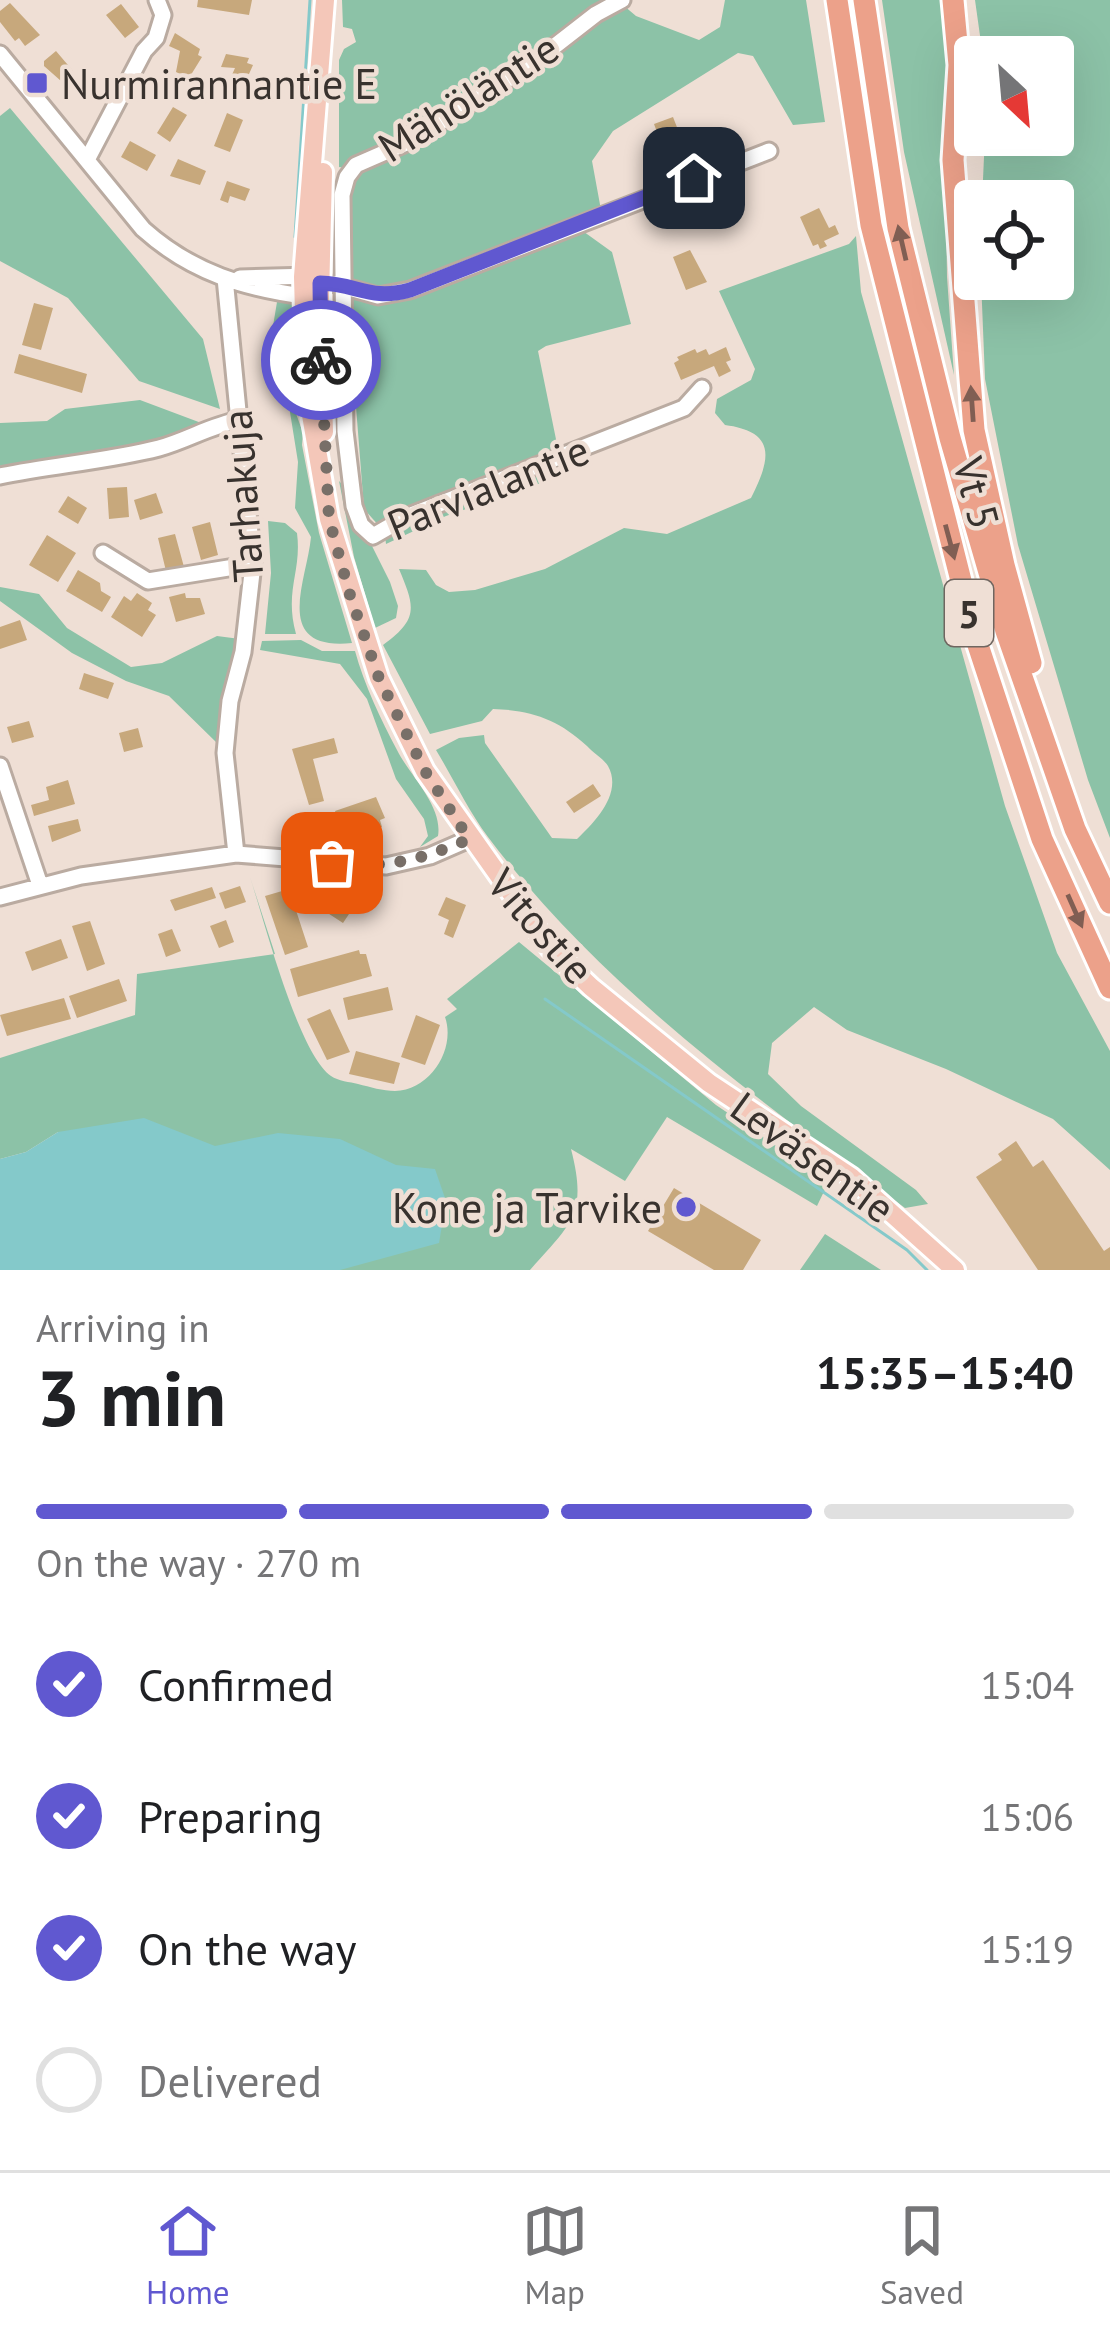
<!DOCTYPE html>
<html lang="en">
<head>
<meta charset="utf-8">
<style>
	body { margin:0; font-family:"PT Sans",sans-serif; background:#f2f2f2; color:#202124; height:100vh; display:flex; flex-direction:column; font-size:45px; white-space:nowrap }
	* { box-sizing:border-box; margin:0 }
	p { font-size:39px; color:#757577 }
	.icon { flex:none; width:66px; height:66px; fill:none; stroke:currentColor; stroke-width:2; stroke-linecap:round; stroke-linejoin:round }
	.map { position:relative; height:1270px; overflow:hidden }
	.side { display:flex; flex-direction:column; background:#fff; flex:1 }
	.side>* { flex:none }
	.needle { width:78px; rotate:154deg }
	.fabs { position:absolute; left:954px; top:36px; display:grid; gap:24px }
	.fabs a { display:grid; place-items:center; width:120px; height:120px; border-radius:12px; background:#fff; box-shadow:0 12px 48px #0002; font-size:60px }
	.pin { position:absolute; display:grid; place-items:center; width:102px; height:102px; color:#fff; margin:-51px; border-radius:24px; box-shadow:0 6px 18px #0006 }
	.courier { position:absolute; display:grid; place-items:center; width:120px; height:120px; margin:-60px; border:9px solid #6058d0; border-radius:50%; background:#fff; color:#222; box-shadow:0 3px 15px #0007 }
	.headline em { font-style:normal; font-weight:700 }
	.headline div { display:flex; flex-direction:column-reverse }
	.headline { display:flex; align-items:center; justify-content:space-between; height:204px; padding:0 36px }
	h1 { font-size:78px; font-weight:700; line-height:90px }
	.bar { display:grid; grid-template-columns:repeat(4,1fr); gap:18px 12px; align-content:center; height:144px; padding:0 36px }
	.bar i { height:15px; border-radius:9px; background:#e0e0e0 }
	.bar .active { background:#6058d0 }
	.bar p { grid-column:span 4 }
	ol { padding:0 36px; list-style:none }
	li { display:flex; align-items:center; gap:36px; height:132px }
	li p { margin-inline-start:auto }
	li .icon { padding:12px; border-radius:50%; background:#6058d0; color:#fff; stroke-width:4 }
	li:last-child { color:#757577 }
	li i { width:66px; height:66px; border:6px solid #e0e0e0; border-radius:50% }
	.tabs { display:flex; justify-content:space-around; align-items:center; height:168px; border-top:3px solid #e0e0e0; background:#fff; font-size:33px; color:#757577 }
	.tabs a { display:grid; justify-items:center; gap:6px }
	.tabs .active { color:#6058d0 }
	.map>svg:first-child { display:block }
	.green { fill:#8cc2a7 }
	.water { fill:#84c9ca }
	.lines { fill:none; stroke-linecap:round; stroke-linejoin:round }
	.stream { stroke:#84c9ca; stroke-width:3 }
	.building { fill:#c7a87c }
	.minor-casing { stroke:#baaba1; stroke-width:21 }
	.major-casing { stroke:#fff; stroke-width:24 }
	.highway-casing { stroke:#fff; stroke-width:27 }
	.minor { stroke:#fff; stroke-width:15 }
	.major { stroke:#f4c7b9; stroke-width:18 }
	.highway { stroke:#eca18a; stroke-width:21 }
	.oneway { fill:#805e53 }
	.done { stroke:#786f68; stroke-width:12; stroke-dasharray:0 21.6 }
	.route { stroke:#6058d0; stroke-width:15 }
	.poi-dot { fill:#6058d0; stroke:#efdfd5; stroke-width:4.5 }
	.labels { text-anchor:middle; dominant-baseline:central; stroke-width:9; stroke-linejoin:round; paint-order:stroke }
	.shield { fill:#efdfd5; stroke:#6f6660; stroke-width:3 }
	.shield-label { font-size:39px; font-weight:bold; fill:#38322e }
	.poi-label { font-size:42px; fill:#38322e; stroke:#efdfd5; text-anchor:start }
	.street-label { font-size:42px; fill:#38322e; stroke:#efdfd5 }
</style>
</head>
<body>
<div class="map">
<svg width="1110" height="1270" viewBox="0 0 1110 1270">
	<rect width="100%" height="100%" fill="#efdfd5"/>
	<path class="green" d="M342,0H608C525,65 439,120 345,168L339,167V60L344,49L356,42L352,29L343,27Z
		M725,0H806L825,122L793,125L753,56L738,53L613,131L592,161L601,210L394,290L370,289L351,279L350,190L358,171C454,129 540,68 623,5L636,16L699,40L720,27Z
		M882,0H942L948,74L945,141L947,277L954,375L904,152Z
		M975,0H1110V838L1088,780L1018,545L985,379L981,279H1053V201H982L985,135H1053V57H983Z
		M10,108L203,339L220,409L139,381L68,298L0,261V116Z
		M580,229L612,252L631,324L546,346L538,351L559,454L380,527L364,509L347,291L373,304H390L506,262V258Z
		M856,236L861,292L1005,806L1057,953L1110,1051V1170L1053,1119L946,1069L847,1030L814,1007L772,1043L768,1074L801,1106L916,1190L928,1204L905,1208C755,1097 601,987 488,837C468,810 453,778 436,750L459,738L484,735L485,743L552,838L577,839C595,822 623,793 608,766C604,759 592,752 587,746C559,720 532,710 493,709L482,721L430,734L383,645C419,619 415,607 399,569L426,570L436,585L449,592L475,590L545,569L624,528L667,534L751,498C770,460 778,432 725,425L715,413L717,399L751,380L755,369L719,291L849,244Z
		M282,299L292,303L295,312L292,391H287L277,377L265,374L277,302Z
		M140,400L212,427L158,445L0,472V423L47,421L65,409Z
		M293,405L303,433L302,445L319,533L352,643C271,651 307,581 311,537L295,508L298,462L289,406Z
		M562,465L564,475L446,516L386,544L385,536L426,514Z
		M339,481L346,488L358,532L371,544L390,582L398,606L396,618L375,628L354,557Z
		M268,521L285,523L297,533C302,572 284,590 296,634H265L271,573Z
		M0,587L39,594L67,628L131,667L162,663L217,636L240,639L217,743L169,696L126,681L72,653L0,601Z
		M301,640L322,651H355C364,684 381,720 397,750C410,776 443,806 438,836L420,847L428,836L424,819L396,779L367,699L340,664L260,650L262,641Z
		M250,877C264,920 298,1053 331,1076C338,1081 350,1082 358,1084C370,1087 383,1091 395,1091C431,1090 456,1048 445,1017L457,1009L447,999L519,942L716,1105L829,1181L817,1206L667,1117L625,1181L571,1149C588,1215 571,1223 530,1270H113L58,1132L26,1152L0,1159V1058L135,1015L137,974L275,954Z
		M825,1234L881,1270H800Z"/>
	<path class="water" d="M144,1118L215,1146L278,1133L340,1139L396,1165L435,1169L446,1201L439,1243L340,1270H0V1159L26,1152L58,1132Z"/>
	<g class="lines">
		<path class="stream" d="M295,237L310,0
			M0,467L147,443
			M545,999L907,1250L927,1270"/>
	</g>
	<path class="building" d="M198,0H252L249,15L197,7Z
		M10,3L40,35L25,46L19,38L15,41L0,22V11Z
		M121,4L139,27L125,38L106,15Z
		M175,33L200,49L198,55L202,57L189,78L176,72L180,51L169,46Z
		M56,51L73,71L61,81L44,66V61Z
		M226,54L249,58L247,63L253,65L245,83L231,77L235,68L221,67Z
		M173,107L187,115L170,142L157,133Z
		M227,113L243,120L230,152L214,146Z
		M673,117L680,135L661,143L654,124Z
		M130,141L156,155L147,171L121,157Z
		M178,159L206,171L200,185L170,176Z
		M227,181L250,189L245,201L230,196L228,203L220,200Z
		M819,208L829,228L835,225L839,234L824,241L827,246L820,249L818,244L813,246L800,217Z
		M690,250L707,282L686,290L673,257Z
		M34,303L53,308L41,350L22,345Z
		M726,347L731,360L726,362L731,371L719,377L714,366L681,380L674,363L679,360L677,357L695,349L697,353L706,349L709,355Z
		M19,354L87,374L82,393L14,373Z
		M127,487L129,517L109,519L107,488Z
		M156,493L163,513L140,520L134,500Z
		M68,496L87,508L78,524L58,512Z
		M210,522L218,555L201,560L192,527Z
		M175,534L184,567L166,571L158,538Z
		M47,535L76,553L58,582L29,565Z
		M78,570L100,583L101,591L111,597L102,612L66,591Z
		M137,593L152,603L148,610L156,615L142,637L111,617L124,596L131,601Z
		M185,593L186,598H200L205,614L176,622L169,597Z
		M20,620L27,640L0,649V627Z
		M84,673L114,683L108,699L79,689Z
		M29,721L34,737L12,743L7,727Z
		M138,728L143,747L124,752L119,733Z
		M334,738L338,753L313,759L324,801L309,805L292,749Z
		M68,780L75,804L34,816L31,805L49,800L46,787Z
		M593,784L601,796L574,813L566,802Z
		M376,797L385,818L380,820L382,827L371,831L369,824L342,833L335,811Z
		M78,819L81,831L52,842L48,826Z
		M240,886L246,902L225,909L219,893Z
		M306,886L349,914L343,923L300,895Z
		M212,887L216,898L175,911L170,900Z
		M289,889L308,947L285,955L265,896Z
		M446,897L466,905L453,938L444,934L449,920L438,915Z
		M226,920L234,942L219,948L210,926Z
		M90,921L105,964L87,971L72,926Z
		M172,929L181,951L166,957L158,934Z
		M61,939L68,958L32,971L25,952Z
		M359,950L360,954H366L372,976L298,997L290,969Z
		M119,979L127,1001L77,1018L69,996Z
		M388,987L393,1010L348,1020L343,998Z
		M64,998L71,1019L7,1036L0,1015Z
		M330,1009L350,1052L327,1060L307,1019Z
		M416,1015L440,1025L425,1065L401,1057Z
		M356,1051L400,1063L394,1084L349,1074Z
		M1016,1141L1033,1167L1043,1160L1104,1251L1110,1247V1270H1038L976,1177L1002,1160L998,1154Z
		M674,1188L761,1240L743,1270H714L648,1231Z"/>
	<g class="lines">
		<defs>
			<path id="minor" d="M622,0L596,14L533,63L411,141L356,165L347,177L342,195L345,431L354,506L361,525L373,536L406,517L684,408L702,388
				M0,54L143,229C192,273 246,289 310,297
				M88,158L144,51L156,38L163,15L157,0
				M225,278L253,564L243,652L230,701L225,753L236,854
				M240,278L312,276
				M335,284L378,296L410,290L769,151
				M0,476C53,465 108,461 159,448C188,440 211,425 240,420
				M103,553L148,581L253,564
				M0,766L40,885
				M0,897L81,876L236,854L386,866L430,856L469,839"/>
			<path id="major" d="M325,0L303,277L306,386L329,519L379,678L425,771L550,948L591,987L709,1083L851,1177L955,1270
				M323,172L320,298L324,432"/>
			<path id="highway" d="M837,0L871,225L975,636L1042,839L1110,988
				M864,0L898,228L950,438L1006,631L1075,829L1110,903
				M953,0L959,65L953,160L974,430L1004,565L1031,663"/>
		</defs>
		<use href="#minor" class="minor-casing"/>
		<use href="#major" class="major-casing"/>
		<use href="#highway" class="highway-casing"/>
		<use href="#minor" class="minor"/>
		<use href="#major" class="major"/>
		<use href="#highway" class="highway"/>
	</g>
	<defs><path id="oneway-solid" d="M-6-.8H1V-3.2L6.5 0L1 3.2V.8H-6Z" transform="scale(3)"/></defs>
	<g class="oneway">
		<use href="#oneway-solid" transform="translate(902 243) rotate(-103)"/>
		<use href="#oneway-solid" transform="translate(972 404) rotate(-94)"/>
		<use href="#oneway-solid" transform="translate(950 542) rotate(75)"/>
		<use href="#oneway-solid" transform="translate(1075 911) rotate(66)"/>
	</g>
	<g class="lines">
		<path class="done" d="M321,360L329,519L350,595L379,678L425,771L469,839C422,860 384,869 332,863"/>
		<path class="route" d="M321,360L320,283C358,284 370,301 410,290L694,178"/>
	</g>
	<g class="poi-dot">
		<rect x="25" y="71" width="24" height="24" rx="6"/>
		<circle cx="686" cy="1207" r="12"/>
	</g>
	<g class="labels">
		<rect class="shield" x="945" y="580" width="48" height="66" rx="9"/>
		<g class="shield-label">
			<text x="969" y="613">5</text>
		</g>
		<g class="poi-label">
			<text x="61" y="83">Nurmirannantie E</text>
			<text x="662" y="1207" text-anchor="end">Kone ja Tarvike</text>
		</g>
		<g class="street-label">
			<text transform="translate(468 97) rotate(-32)">Mähöläntie</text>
			<text transform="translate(488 487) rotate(-22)">Parvialantie</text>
			<text transform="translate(977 493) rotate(75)">Vt 5</text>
			<text transform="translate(242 496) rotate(-94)">Tarhakuja</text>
			<text transform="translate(541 926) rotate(49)">Vitostie</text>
			<text transform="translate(813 1157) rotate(36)">Leväsentie</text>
		</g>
	</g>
</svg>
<div class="fabs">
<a><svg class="needle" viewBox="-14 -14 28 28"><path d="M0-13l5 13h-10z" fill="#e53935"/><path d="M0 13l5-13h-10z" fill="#757577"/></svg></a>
<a><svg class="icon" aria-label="locate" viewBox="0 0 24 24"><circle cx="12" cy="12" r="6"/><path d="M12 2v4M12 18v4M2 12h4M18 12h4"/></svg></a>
</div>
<div class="pin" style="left:332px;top:863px;background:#ea580c"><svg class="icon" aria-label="bag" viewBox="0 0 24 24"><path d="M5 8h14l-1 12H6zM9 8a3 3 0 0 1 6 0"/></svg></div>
<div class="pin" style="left:694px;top:178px;background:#1f2937"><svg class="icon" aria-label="home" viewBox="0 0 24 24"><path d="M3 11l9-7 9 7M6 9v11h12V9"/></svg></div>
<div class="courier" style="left:321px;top:360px"><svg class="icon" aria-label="bike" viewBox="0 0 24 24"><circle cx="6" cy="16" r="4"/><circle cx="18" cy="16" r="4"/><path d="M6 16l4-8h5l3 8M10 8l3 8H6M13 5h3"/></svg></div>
</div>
<section class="side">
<div class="headline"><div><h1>3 min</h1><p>Arriving in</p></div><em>15:35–15:40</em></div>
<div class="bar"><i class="active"></i><i class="active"></i><i class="active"></i><i></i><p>On the way · 270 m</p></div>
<ol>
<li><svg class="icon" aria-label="check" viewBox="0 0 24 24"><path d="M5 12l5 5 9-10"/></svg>Confirmed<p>15:04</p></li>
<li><svg class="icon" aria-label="check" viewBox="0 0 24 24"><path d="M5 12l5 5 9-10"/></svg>Preparing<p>15:06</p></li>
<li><svg class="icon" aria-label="check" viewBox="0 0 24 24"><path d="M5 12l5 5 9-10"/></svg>On the way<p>15:19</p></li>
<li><i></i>Delivered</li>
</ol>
</section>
<nav class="tabs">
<a class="active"><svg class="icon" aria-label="home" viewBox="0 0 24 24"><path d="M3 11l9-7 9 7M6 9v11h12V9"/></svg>Home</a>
<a><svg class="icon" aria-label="map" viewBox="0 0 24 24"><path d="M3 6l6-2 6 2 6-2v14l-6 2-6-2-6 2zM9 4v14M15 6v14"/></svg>Map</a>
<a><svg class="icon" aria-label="saved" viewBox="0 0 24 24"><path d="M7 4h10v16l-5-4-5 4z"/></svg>Saved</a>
</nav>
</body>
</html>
